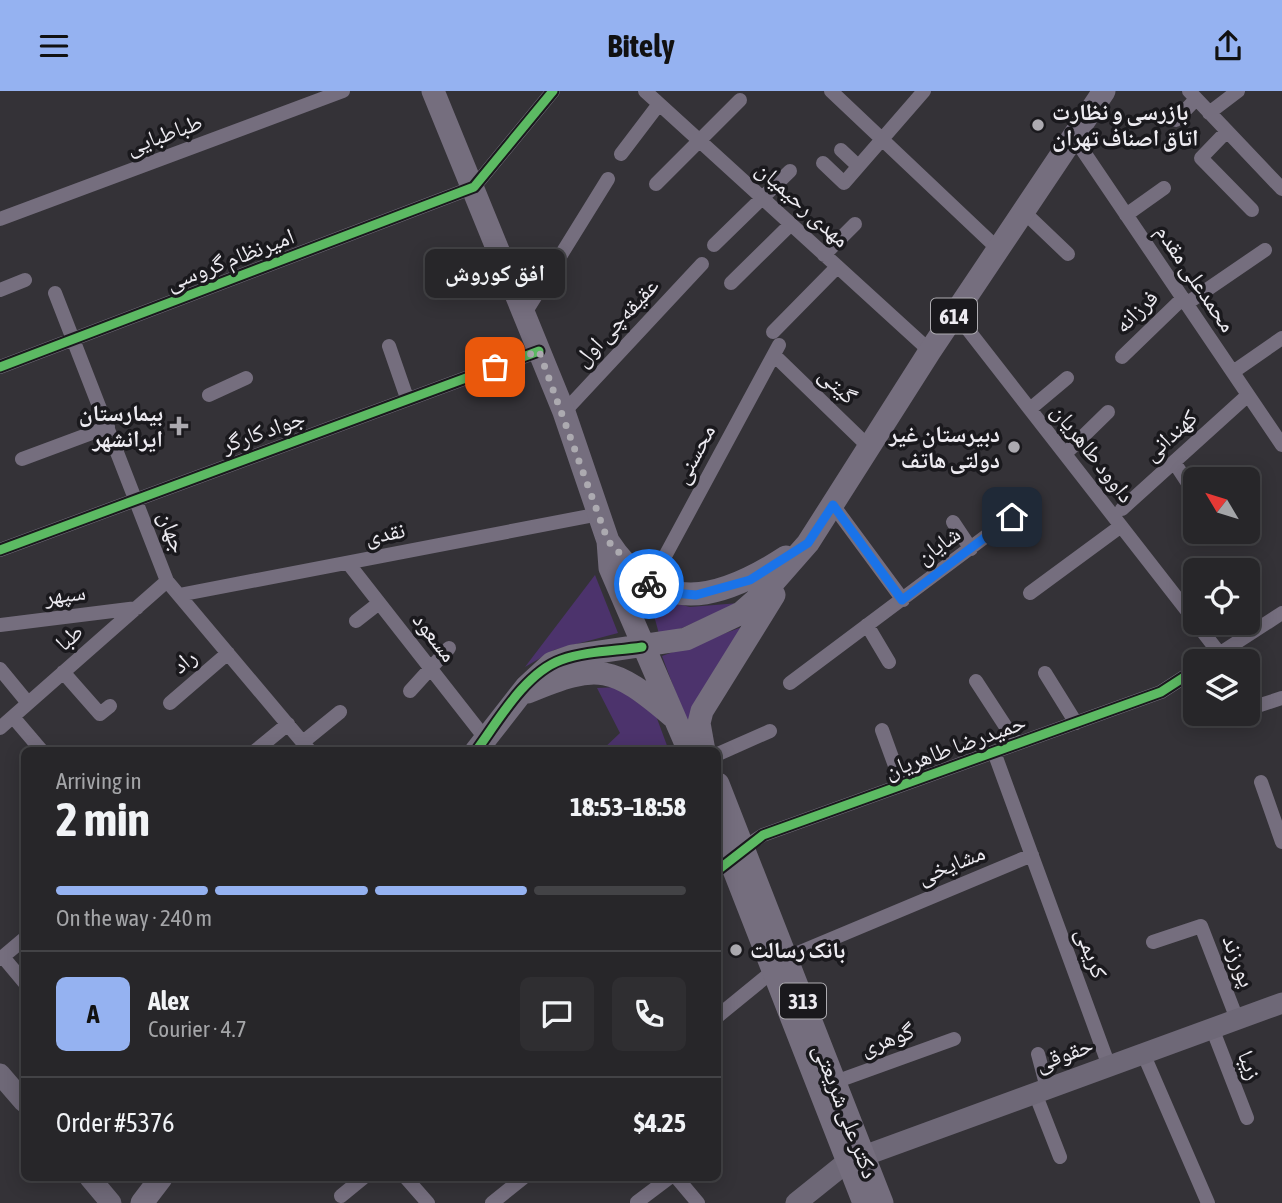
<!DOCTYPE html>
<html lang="en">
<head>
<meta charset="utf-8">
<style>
	body { margin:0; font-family:"Asap Condensed","Noto Naskh Arabic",sans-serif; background:#2f2e31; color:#f1f3f6; height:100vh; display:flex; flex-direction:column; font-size:26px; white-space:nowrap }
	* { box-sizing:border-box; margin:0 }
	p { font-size:23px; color:#a4a5a8 }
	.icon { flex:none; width:38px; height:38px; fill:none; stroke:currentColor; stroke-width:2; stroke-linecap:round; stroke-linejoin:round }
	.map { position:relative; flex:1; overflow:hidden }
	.drawer { position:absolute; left:21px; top:656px; width:700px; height:434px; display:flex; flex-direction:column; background:#272629; border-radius:10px; box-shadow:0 4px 18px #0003,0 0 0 2px #434346 }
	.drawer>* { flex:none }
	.needle { width:46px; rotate:308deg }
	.tools { position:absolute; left:1183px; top:376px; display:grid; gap:14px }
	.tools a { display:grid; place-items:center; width:77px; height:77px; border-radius:10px; background:#272629; box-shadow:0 4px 18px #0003,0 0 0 2px #434346; font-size:35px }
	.pin { position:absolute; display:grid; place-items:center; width:60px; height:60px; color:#fff; margin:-30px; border-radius:14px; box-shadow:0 4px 10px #0006 }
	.courier { position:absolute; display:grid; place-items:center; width:70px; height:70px; margin:-35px; border:5px solid #1a73e8; border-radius:50%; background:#fff; color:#222; box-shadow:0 2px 9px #0007 }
	.bubble { position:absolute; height:49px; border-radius:10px; background:#272629; box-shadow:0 4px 18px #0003,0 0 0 2px #434346; font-size:23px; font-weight:700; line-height:49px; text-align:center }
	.headline em { font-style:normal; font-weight:700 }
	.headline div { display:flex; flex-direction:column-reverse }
	.headline { display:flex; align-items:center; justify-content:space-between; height:119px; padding:0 35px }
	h1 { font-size:46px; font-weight:700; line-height:52px }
	.bar { display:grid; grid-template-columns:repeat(4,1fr); gap:10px 7px; align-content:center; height:84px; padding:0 35px }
	.bar i { height:9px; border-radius:5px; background:#434346 }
	.bar .current { background:#95b2f1 }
	.bar p { grid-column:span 4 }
	.line { display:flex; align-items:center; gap:18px; padding:0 35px; border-top:2px solid #434346 }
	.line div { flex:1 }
	.round { display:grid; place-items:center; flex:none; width:74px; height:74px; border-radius:10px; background:#2f2e31 }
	header { display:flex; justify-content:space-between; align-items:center; height:91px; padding:0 35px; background:#95b2f1; color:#111; font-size:32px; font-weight:700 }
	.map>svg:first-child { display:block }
	.green { fill:#4c336c }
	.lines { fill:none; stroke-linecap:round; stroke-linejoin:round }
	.street { stroke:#756e7e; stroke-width:14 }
	.secondary { stroke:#6e6877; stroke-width:21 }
	.primary { stroke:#756e7e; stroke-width:23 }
	.cycleway-casing { stroke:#1a191d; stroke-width:13 }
	.cycleway { stroke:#5cba63; stroke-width:9 }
	.done { stroke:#acaab0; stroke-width:7; stroke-dasharray:0 12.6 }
	.route { stroke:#1a73e8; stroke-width:9 }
	.poi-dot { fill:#acaab0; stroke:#1a191d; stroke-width:2.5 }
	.labels { text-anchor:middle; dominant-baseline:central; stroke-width:7; stroke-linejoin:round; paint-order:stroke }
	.shield { fill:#1a191d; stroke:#aeacb1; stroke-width:2 }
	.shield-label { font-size:21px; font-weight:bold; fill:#edebf1 }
	.poi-label { font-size:23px; font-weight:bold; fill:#edebf1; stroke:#1a191d; text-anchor:start }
	.street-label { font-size:23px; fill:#edebf1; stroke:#1a191d }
</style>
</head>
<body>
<header><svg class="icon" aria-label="menu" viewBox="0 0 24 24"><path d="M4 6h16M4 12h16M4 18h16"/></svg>Bitely<svg class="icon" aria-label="share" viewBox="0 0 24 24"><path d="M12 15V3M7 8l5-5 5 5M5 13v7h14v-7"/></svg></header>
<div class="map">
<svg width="1282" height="1112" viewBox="0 0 1282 1112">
	<rect width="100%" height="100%" fill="#343237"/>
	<path class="green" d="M595,484L618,542L554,559L525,576Z
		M649,506L690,516L739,512L682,537L659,543Z
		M745,535L687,632L662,565Z
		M619,596L655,622L669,660H601L620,642L597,597Z"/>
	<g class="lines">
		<path class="street" d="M645,0L930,260
			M831,0L998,158
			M1189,0L1282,98
			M1209,22L1238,0
			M1176,29L1196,8
			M1227,40L1201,67L1252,119
			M1073,45L1282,354
			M841,59L858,75
			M621,63L659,13
			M823,72L844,92L924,0
			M656,93L740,9
			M1023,120L1068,163
			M1126,124L1164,97
			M0,128L343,0
			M714,154L790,80
			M824,164L855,133
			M731,192L791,133
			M0,199L25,189
			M55,202L167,490L310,660
			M1186,213L1265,159
			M525,222L608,88
			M955,222L1195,530
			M773,241L837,176
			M389,255L407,307
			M774,264L870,357
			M1122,266L1183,207
			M0,276L474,96L553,0
			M1233,281L1282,247
			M209,304L246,287
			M1030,318L1067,287
			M564,321L702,173
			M1065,363L1108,321
			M22,368L108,336
			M1174,371L1195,403
			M833,414L903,509
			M1122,418L1248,304
			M953,431L971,458
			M0,459L539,260
			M348,472L485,647
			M650,493L779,254
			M1030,502L1121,435
			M179,504L600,423
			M356,530L379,512
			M1196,532L1220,563
			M0,534L137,517
			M867,534L889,571
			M1208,570L1282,522
			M0,578L28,612
			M63,581L100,623L110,615
			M1045,582L1076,632
			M976,590L1017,653
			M790,592L1033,410
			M410,600L449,557
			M170,612L228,562
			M1248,618L1282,607
			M13,626L42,660
			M0,637L167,490
			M882,639L902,694
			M303,651L340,621
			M255,660L288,633
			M994,661L1109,975
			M718,663L770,640
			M1261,691L1282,751
			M743,757L763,744L1161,601L1195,579
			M1153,851L1201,835L1237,928
			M3,866L24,891
			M786,867L1032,764
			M0,868L24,848
			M718,925L773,880
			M1212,937L1247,1027
			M1143,962L1208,1112
			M1038,963L1047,997
			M835,991L954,948
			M1035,1002L1060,1066
			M406,1087L428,1112
			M677,1087L698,1112
			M341,1105L363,1087
			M637,1111L669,1087
			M492,1112L523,1087"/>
		<path class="secondary" d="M0,983L24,1011
			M90,1087L111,1112
			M796,1112L847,1071L1282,912"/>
		<path class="primary" d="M433,0L564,321L608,450L610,477L689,660
			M608,450C658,527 720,509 786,466
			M528,601C599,571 613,575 672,625
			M476,660L526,596L552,572L572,565L686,548L741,522L765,501L808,452L930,260L1104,0
			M704,660L699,632L702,620L774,504
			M718,693L882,1112
			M718,738L864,1112
			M142,1112L161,1087"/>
		<defs>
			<path id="cycleway" d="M0,276L474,96L553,0
				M0,459L539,260
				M476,660C498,630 525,582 561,569C586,560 616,560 642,556
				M718,779L763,744L1161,601L1195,579"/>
		</defs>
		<use href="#cycleway" class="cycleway-casing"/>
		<use href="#cycleway" class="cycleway"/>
	</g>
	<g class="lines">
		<path class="done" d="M495,276L539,260L608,450L649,493"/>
		<path class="route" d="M649,493L674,502L696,504L750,489L808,452L833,414L902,509L1012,426"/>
	</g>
	<g class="poi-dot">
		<circle cx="1038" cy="34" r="7"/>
		<path d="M175.5 324.5h7v7h7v7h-7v7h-7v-7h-7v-7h7z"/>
		<circle cx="1014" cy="356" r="7"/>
		<circle cx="736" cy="859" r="7"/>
	</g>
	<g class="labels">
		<g class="shield">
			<rect x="931" y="207.5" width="46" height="35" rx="5"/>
			<rect x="780" y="892.5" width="46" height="35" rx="5"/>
		</g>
		<g class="shield-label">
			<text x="954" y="225">614</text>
			<text x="803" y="910">313</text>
		</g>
		<g class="poi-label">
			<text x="1052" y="21">بازرسی و نظارت<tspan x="1052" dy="26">اتاق اصناف تهران</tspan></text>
			<text x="163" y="322" text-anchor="end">بیمارستان<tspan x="163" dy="26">ایرانشهر</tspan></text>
			<text x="1000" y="343" text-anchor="end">دبیرستان غیر<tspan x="1000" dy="26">دولتی هاتف</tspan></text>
			<text x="750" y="859">بانک رسالت</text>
		</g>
		<g class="street-label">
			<text transform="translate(164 43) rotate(-20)">طباطبایی</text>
			<text transform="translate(803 113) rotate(42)">مهدی رحیمیان</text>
			<text transform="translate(230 168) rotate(-21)">امیرنظام گروسی</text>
			<text transform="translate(1196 187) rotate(56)">محمدعلی مقدم</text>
			<text transform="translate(1136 220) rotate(-44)">فرزانه</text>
			<text transform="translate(616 231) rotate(-47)">عقیقه‌چی اول</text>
			<text transform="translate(838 294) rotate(44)">گیتی</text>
			<text transform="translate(263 340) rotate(-20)">جواد کارگر</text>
			<text transform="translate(1170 344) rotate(-42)">کهندانی</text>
			<text transform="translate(1093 362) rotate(52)">داوود طاهریان</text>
			<text transform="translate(694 363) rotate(-62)">محسنی</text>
			<text transform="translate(173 441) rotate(70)">جهان</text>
			<text transform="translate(385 442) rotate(-11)">نقدی</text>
			<text transform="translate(938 454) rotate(-36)">شایان</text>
			<text transform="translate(65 503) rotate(-7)">سپهر</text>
			<text transform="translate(69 546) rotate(-41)">طبا</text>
			<text transform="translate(435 546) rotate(52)">مسعود</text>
			<text transform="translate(184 570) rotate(-40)">راد</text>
			<text transform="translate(955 655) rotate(-20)">حمیدرضا طاهریان</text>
			<text transform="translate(951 773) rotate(-22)">مشایخی</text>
			<text transform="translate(1092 862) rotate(70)">کریمی</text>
			<text transform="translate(1239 870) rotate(69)">پورزند</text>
			<text transform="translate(887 948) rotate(-20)">گوهری</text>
			<text transform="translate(1064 963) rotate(-20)">حقوقی</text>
			<text transform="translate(1250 974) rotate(69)">زیبا</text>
			<text transform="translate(846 1020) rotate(69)">دکتر علی شریعتی</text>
		</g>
	</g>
</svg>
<div class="tools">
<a><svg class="needle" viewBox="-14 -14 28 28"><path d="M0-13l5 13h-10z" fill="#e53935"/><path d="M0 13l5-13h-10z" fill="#a4a5a8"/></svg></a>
<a><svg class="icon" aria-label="locate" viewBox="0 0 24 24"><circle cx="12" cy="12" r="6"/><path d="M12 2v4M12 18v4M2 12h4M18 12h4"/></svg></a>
<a><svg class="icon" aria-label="layers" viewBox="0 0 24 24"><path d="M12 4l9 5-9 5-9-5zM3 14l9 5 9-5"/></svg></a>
</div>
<div class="pin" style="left:495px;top:276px;background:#ea580c"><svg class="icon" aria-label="bag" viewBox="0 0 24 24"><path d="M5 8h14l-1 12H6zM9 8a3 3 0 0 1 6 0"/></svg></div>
<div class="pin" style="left:1012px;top:426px;background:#1f2937"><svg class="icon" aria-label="home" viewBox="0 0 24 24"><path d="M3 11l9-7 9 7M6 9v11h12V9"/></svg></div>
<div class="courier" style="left:649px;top:493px"><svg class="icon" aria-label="bike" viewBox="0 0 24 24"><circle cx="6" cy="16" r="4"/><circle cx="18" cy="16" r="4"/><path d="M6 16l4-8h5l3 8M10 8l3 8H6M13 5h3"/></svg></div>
<div class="bubble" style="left:425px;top:158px;width:140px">افق کوروش</div>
<section class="drawer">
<div class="headline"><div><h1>2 min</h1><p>Arriving in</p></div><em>18:53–18:58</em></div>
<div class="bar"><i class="current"></i><i class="current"></i><i class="current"></i><i></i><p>On the way · 240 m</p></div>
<div class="line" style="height:126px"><b class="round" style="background:#95b2f1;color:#111">A</b><div><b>Alex</b><p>Courier · 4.7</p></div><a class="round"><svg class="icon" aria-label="chat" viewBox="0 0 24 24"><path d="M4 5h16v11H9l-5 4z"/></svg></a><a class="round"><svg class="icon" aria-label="phone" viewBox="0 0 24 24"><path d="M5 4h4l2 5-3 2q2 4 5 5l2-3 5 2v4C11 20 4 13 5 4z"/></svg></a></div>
<div class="line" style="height:91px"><div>Order #5376</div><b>$4.25</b></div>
</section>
</div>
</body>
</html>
